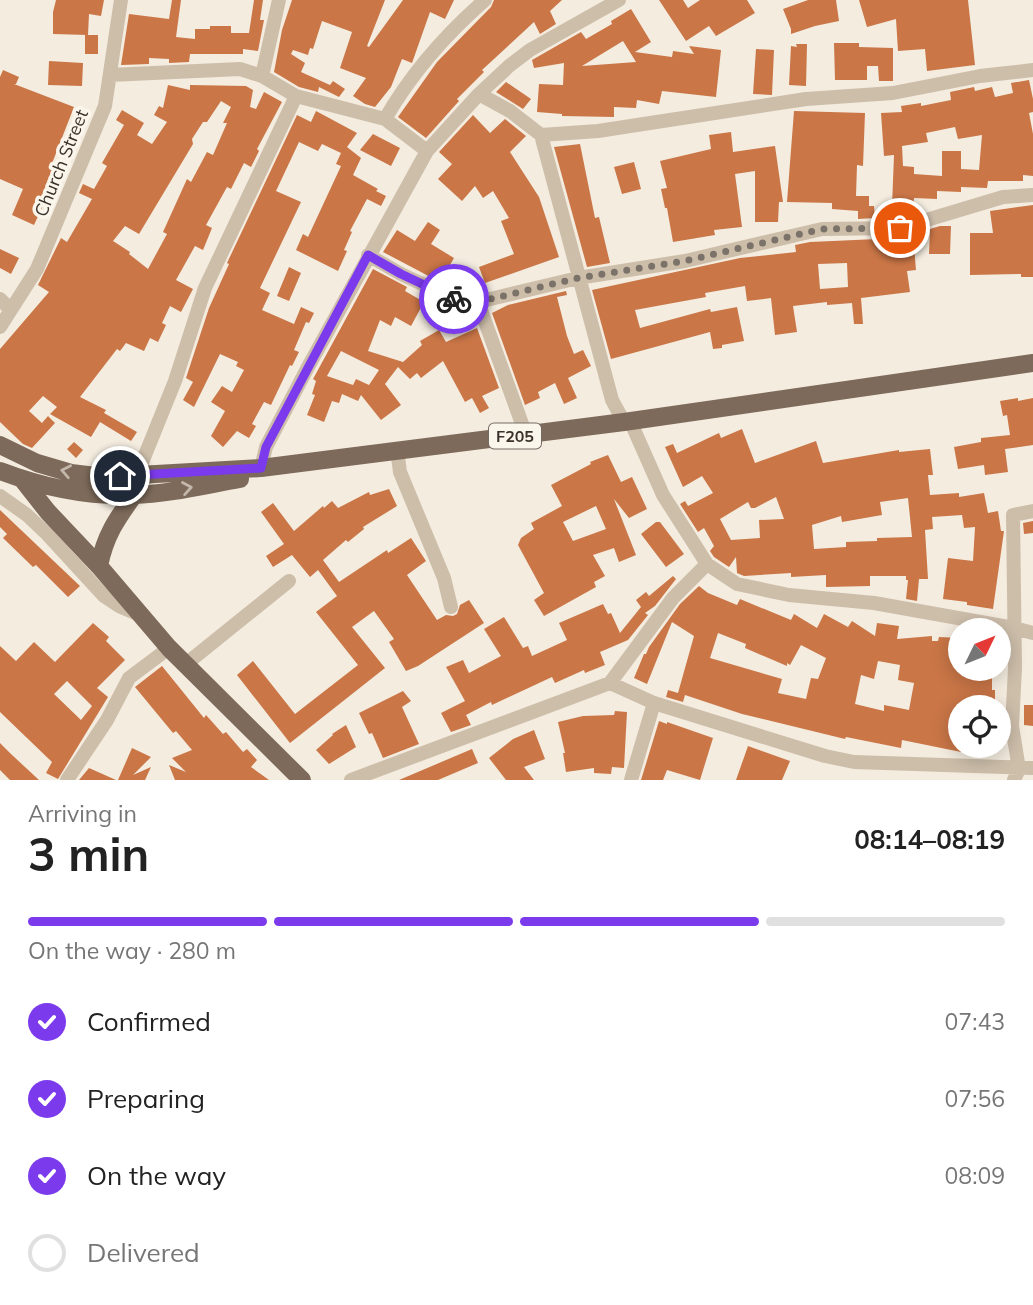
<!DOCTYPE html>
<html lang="en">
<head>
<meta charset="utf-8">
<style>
	body { margin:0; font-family:Mulish,sans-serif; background:#f6f6f6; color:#222; height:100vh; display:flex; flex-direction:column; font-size:26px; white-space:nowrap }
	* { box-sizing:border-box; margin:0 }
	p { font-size:23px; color:#767676 }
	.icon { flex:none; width:38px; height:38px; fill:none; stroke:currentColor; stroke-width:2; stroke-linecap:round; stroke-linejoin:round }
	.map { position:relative; height:780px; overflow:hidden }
	.side { display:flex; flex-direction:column; background:#fff; flex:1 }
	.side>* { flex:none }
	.needle { width:46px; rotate:47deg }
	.fabs { position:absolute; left:948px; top:618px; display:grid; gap:14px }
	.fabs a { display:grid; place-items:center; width:63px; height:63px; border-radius:50%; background:#fff; box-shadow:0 4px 18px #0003; font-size:35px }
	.pin { position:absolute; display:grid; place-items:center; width:60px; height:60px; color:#fff; margin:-30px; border:4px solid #fff; border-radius:50%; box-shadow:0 2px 7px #0007 }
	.courier { position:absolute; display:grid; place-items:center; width:70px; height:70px; margin:-35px; border:5px solid #7c3aed; border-radius:50%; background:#fff; color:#222; box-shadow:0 2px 9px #0007 }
	.overview em { font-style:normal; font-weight:700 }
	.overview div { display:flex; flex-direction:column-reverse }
	.overview { display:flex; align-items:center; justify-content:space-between; height:119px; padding:0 28px }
	h1 { font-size:46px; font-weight:700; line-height:52px }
	.bar { display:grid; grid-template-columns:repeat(4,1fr); gap:10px 7px; align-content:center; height:84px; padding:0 28px }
	.bar i { height:9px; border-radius:5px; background:#e0e0e0 }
	.bar .active { background:#7c3aed }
	.bar p { grid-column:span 4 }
	ol { padding:0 28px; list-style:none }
	li { display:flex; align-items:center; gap:21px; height:77px }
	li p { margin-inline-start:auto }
	li .icon { padding:7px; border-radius:50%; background:#7c3aed; color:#fff; stroke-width:4 }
	li:last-child { color:#767676 }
	li i { width:38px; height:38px; border:4px solid #e0e0e0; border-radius:50% }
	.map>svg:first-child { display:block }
	.building { fill:#ca7647; fill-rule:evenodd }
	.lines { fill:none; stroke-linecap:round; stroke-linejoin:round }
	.minor { stroke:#cdbeaa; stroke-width:14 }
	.major { stroke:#7d6a5a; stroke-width:18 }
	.oneway { stroke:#c2b7aa }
	.done { stroke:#7b7269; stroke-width:7; stroke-dasharray:0 12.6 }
	.route { stroke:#7c3aed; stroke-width:9 }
	.labels { text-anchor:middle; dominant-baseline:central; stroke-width:7; stroke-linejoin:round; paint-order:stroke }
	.shield { fill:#fbf6ec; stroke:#746c64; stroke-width:2 }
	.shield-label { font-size:16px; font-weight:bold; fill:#3a312a }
	.street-label { font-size:18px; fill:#3a312a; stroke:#fbf6ec }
</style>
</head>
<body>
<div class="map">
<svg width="1033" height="780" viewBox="0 0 1033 780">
	<rect width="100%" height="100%" fill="#f4ecdf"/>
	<path class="building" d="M56,0H104L101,16L89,14L88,35L53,34V12Z
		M172,0H181L176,37L195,39V29H210V26H231V33H249L254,0H263L260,20H264L258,51L243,49V54H190L189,62L169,63V59L149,58V64L121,65L129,14L169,19Z
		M292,0H385L367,46L369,47L403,0H454L445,19L430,12L412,63L402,59L391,87L375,107L365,104L353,96L366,78L340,68L352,32L322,21L313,49L310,48L308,55L293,50L291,54L305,63L301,72L330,85L333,81L345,89L339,97L319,87L318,92L299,87L274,72L282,30Z
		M494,0H562L550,11L556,24L540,34L534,22L482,70L484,72L457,99L459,101L426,138L398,117L437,62L491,7Z
		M659,0H683L688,8L700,0H747L755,13L716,36L709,26L686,41Z
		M808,0H836L839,21L815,26L791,34V29L783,9Z
		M859,0H968L975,65L927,71L925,49L898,51L896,19L867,27Z
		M631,9L651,42L635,52L672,57L673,51L694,54L689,46L721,50L716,97L662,91L659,104L637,100L636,108L614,107V117L562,116V114L537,112L539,84L563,85L564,63L534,68L532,60L581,32L586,39L612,24L611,21ZM623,41L636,62L582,66Z
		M85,35H98V54H85Z
		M834,43H859V47L893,48V81H879L878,66H867V80H835Z
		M796,44H807L806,86L789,85L791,46L797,47Z
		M756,49L774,50L772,95L753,94Z
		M49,61L83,63L82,86L48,85Z
		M3,70L19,77L16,84H14L74,107L51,166L55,168L42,200L45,201L34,225L12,215L23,189L0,179V77Z
		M1029,80L1033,99V112L1029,113L1033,134V176L1023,175V181H988L987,188L961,187V192L937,191V199L914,198L913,207L892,206L894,155L884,156L881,113L902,112L901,106L921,103V106L951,100L950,92L974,87L975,91L992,87L995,97L1013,93L1011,83ZM955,127L958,139L982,135L979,170L961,169V151H942V176L914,174V167L903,166L902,146L928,142L926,133Z
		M506,82L531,99L523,109L496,92Z
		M168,85L190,90V85L246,86L253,90L250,107L256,109L264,92L282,102L257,149L259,151L251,167L244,163L231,189L227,187L206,225L212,228L203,250L195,246L176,280L193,289L181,312L170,306L162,323L166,325L158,342L150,338L144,351L126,343L120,351L117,349L80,397L106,410L104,413L137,432L131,441L100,422L91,437L50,414L57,407L43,396L29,411L42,423L48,416L55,423L32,448L23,444L0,422V349L49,292L38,285L61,238L67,242L92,199L79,193L83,184L94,189L107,166L102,163L124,125L116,120L122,110L144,123L137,135L152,144L167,122L154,115L159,106L163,108ZM221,101L231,107L223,123H227L213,155L207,152L191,182L187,179L163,232L167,234L148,269L129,254L130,252L113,241L125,226L139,234L193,144L192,139L203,122H207Z
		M316,111L357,133L347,147L361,158L353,175L378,189L376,191L386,196L381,206L367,199L350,231L352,232L344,250L347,251L338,271L296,250L303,234L308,237L341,166L336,164L341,153L322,144L318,151L299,142L276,191L301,202L260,288L270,293L262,310L294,324L301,307L314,313L309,323L306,322L294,350L299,352L292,366L290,365L271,405L264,402L252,424L256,426L249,438L237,431L223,447L211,436L225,411L211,402L222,386L232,392L244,370L236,366L238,362L220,354L194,407L183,400L193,382L186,378L209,308L229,264L227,263L297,115L311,122Z
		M794,111L865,113L863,166L857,165L856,196H869V206H874L875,218L858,219V211L832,209V203L787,202Z
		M473,115L490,133L505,119L526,136L510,152L539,197L559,257L485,283L479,267L514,254L501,221L509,218L493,191L483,198L475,186L462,201L438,179L452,164L439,152Z
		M731,132L733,152L775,146L783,202H779L778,222H755V171L735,174L742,227L714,230L715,235L673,242L667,208H665L661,189L667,188L660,161L711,149L709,135Z
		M373,134L400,148L391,166L360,150Z
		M580,144L595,218L599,217L610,263L587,267L554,147Z
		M634,162L641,189L622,194L614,167Z
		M1033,205V277H1021V274L970,275V233H993L990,211Z
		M428,222L440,230L431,244L454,258L440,282L383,252L397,230L415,241Z
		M940,226H951L950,254H929L930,229Z
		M913,234L916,270L907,271L910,292L861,298L863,324H854L852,303L827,305V302L793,306L797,332L775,335L771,298L747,301L745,286L705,293L706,297L635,310L640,328L710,309L711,312L737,307L744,341L722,345V348L713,349L710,332L611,359L592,290L740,258L796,252L795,245L810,242L900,238ZM847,263L848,287L820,289L818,264Z
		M0,249L19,258L11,274L0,268Z
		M289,267L301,273L289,301L277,296Z
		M373,269L407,287L405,291L424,302L411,326L395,317L391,326L380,320L368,351L403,362L422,345L420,341L439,330L446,342L477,328L499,388L482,396L489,408L480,413L472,398L465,402L443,361L421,378L417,373L410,379L398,367L385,384L401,405L381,420L361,395L358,401L342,394L339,403L332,401L324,422L307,415L315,395L312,394L316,381L313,379ZM341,351L379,370L369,385L356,379L353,385L327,376Z
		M566,291L567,295L557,297L567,336L574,354L583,350L591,366L568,378L577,398L564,404L555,383L538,392L540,398L525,405L492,313L508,305Z
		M1018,398V401L1033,398V445L1005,449L1008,472L985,475L984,465L958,469L954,447L981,442V438L1010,435L1007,415L1003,416L1000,401Z
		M742,429L755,463L816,441L823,463L899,450V452L930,449L933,475H928L930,495L959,493V497L984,493L988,513L998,511L1001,531H1004L993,609L967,605V602L943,599L948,558L973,561L975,527L964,528L962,515L932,517L933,529L925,530L928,579H919L917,601L906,599L908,580H906V576H870V586L826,587V575L791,577V573L744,576L737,573L736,557L729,567L714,557L710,551L714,546L704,528L698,532L680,504L685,501L688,506L713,493L702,476L683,487L665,447L673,444L677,453L719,433L721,438ZM776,497L784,519L759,520L760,538L731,540L720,519L748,502L751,508H755ZM908,498L912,537L877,538V541L846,542V547L814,549L812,525L841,516L842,522L882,515L880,502Z
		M74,442L83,450L76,458L67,449Z
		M608,455L621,482L632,477L647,509L629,518L614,499L636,555L619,562L614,548L593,555L605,576L594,582L596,587L544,616L534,600L544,593L518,545L521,538L534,529L531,523L562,506L551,485L591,464L590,462ZM596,506L606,529L573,541L563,522Z
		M389,489L397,506L363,527L364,529L348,542L346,540L323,560L339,582L387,550L388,553L411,538L426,561L407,575L437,620L446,615L453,616L457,614L460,605L469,600L484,623L418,666L406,671L389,642L394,639L374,611L352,627L385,668L290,743L237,675L253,661L295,714L358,665L316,612L337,596L318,570L310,577L292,555L273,567L266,556L284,544L261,512L273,503L294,531L323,506L324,508L332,501L338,508L369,492L370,495Z
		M0,510L80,586L68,597L36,565L33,567L3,538L7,534L0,527Z
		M1033,521V533L1024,534L1023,523Z
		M656,522H660L684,554L666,567L641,534Z
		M673,576L676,579L655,606L645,613L648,615L628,640L600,652L605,665L585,673L584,670L555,683L552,677L492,705L491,702L466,715L471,725L451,732L441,713L465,701L446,667L463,660L469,673L501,656L484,629L504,617L523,648L528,646L532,656L567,640L559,623L603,604L608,614L611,613L620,633L641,607L636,600L646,592L649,596Z
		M699,586L708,593L737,605L740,599L791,620L794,614L817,628L824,614L848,627L852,621L875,636L877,623L899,626L897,639L932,636V641H938L939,637L961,638V668H992V690H995V707H961V752L902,740L901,748L846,737L845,739L742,714L685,695L683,702L666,697L668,690L678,693L694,636L672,622L647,684L634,678L644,654H646L649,647L680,604ZM718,633L746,644L745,648L787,666V663L790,665L801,645L826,658L818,679L811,678L806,699L778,693L782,679L710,658ZM878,661L900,665L898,680L914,683L909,710L884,705V711L855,704L861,675L874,679Z
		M93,623L109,637L106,641L125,660L97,688L108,697L58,779L46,773L52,762L0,712V646L16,661L34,642L55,662ZM67,681L92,706L81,720L54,694Z
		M162,666L204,718L206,715L223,734L226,732L243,752L247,749L257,760L251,767L269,780H175L169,765L186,772L172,758L192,750L176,731L173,733L135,687Z
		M403,691L411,701L402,707L419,744L383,758L372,733L369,734L359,713Z
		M1024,705H1033V726L1024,725Z
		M615,711L627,712L624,768L612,767L611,774L594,773V768L566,772L563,753H565L558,722L583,716L614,715Z
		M659,721L667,724V722L713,738L700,780L667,770L663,780H641Z
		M346,725L356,747L329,764L316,750L333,735L332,734Z
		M534,730L545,759L524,767L534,780H506L489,758L513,739Z
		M0,743L11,754L39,780H10L0,770Z
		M748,746L790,761L782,780H736Z
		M132,748L151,757L133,775L151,767L145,780H118Z
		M472,749L478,763L438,780H399Z
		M89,768L116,780H79Z"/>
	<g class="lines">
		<path class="minor" d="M110,75L240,69L262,76L296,96L385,119L427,151
			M262,76L279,0
			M479,94L510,111L541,135L612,400L624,422
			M385,119C411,74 446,34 485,0
			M541,135L598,131L806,99L893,93L980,76L1033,70
			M368,255L401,274L454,299L478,302L578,278L685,261L822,229L900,228L1003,197L1033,195
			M0,299L10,309
			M478,302L526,435
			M0,327L37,269L105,106L121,0
			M632,425L663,495L707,564L737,584L789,595L874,603L1014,628L1033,633
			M398,457L400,472L444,578L451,607
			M261,468L266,447L308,367L427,151L479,94L509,66L530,50L619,0
			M137,475L175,381L205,288L296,96
			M0,496L27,515L47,534L104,596L119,606L140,615
			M186,664L289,581
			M610,683L654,703L825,756L854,762L1033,768
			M67,780L107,720L129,678L169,648
			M351,780L610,683L673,598L707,564
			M631,780L654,703
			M1014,780L1019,769L1012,726L1015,668L1013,515L1033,511"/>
		<path class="major" d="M0,445L37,463L71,473L104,477L261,468L624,422L1033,363
			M0,471C42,487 88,497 133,495C169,494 205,485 240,479
			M22,479L48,512L99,566L169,648L302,780
			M99,566C105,536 116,520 134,495"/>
	</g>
	<defs><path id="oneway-chevron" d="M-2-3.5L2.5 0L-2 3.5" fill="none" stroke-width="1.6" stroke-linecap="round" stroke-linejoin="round" transform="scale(1.75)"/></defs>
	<g class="oneway">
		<use href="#oneway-chevron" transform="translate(66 471) rotate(-169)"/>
		<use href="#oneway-chevron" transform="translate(187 488) rotate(-10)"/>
	</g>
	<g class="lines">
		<path class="done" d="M454,299L478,302L578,278L685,261L822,229L900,228"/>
		<path class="route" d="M120,476L261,468L266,447L368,255L401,274L454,299"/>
	</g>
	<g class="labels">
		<rect class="shield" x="489" y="423.5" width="52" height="25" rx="5"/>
		<g class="shield-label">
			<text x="515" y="436">F205</text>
		</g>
		<g class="street-label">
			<text transform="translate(61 163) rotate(-68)">Church Street</text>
		</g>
	</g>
</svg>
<div class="fabs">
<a><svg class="needle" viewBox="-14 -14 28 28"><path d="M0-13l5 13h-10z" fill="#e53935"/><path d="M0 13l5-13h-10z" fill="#767676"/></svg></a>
<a><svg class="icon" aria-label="locate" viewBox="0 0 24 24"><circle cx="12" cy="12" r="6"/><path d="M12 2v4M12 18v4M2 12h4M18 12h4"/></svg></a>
</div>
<div class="pin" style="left:900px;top:228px;background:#ea580c"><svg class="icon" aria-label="bag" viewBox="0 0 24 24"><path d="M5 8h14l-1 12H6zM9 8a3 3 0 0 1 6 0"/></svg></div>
<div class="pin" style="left:120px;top:476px;background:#1f2937"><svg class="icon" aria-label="home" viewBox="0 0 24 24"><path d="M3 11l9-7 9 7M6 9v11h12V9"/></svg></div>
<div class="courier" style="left:454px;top:299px"><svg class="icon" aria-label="bike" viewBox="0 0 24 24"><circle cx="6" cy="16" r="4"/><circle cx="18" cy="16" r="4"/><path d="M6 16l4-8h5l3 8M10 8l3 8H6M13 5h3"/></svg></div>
</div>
<section class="side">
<div class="overview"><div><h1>3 min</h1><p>Arriving in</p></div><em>08:14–08:19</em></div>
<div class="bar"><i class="active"></i><i class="active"></i><i class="active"></i><i></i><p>On the way · 280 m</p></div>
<ol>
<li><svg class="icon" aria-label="check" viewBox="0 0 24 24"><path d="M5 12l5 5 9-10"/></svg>Confirmed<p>07:43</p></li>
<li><svg class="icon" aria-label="check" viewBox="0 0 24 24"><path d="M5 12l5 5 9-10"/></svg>Preparing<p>07:56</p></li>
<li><svg class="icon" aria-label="check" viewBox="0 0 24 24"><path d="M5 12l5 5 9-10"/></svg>On the way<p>08:09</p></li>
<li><i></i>Delivered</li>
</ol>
</section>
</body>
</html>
